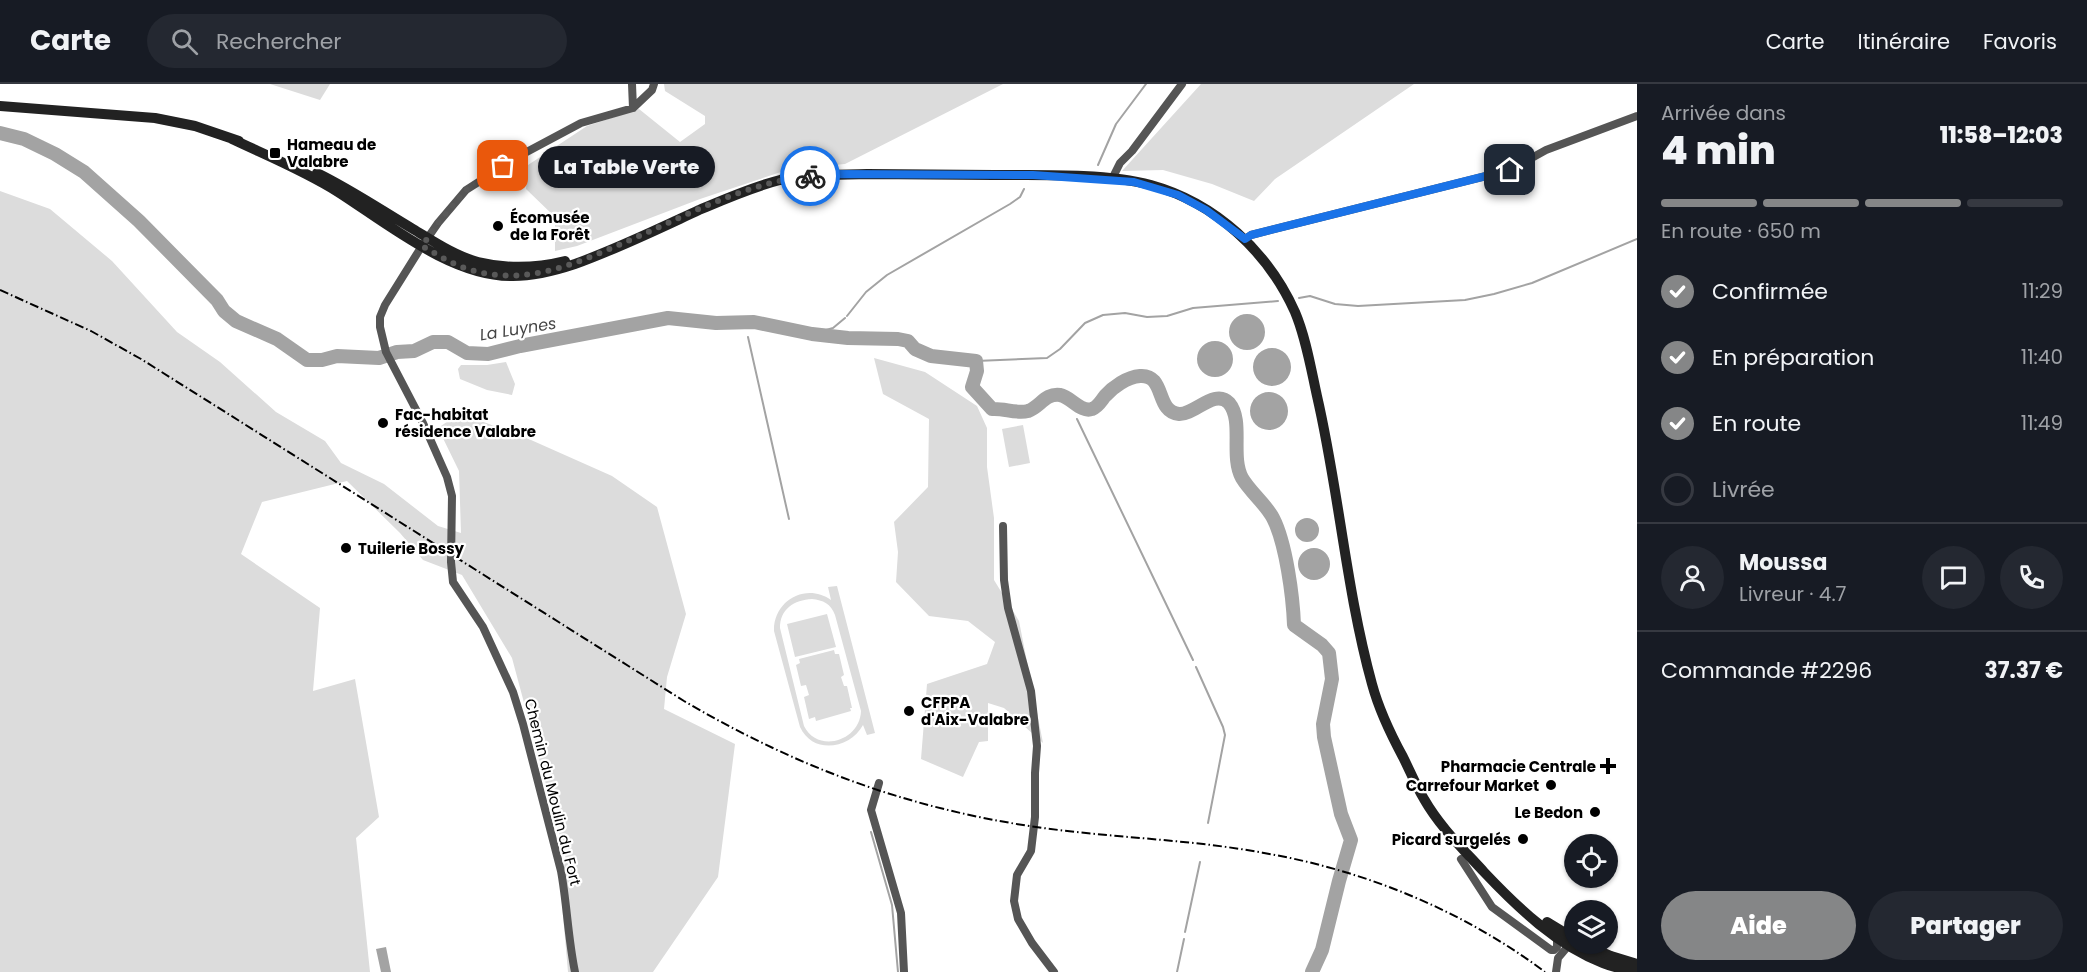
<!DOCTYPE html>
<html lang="fr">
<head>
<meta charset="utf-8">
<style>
	body { margin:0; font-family:Poppins,sans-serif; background:#242831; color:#f1f3f6; height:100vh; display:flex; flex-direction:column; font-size:22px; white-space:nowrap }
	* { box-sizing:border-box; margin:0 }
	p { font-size:20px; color:#9ea1a6 }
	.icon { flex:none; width:33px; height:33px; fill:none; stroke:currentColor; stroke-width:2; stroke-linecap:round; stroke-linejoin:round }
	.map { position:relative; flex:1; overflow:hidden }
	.panel { display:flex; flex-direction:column; background:#171b24; width:450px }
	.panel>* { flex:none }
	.tools { position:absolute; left:1564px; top:750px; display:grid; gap:12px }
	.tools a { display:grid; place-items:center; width:54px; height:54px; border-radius:50%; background:#171b24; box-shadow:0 2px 4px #0004; font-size:30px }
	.pin { position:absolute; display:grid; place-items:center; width:51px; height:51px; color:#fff; margin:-26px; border-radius:12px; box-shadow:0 3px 9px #0006 }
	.courier { position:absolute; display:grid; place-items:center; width:60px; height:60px; margin:-30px; border:4px solid #1a73e8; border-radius:50%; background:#fff; color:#222; box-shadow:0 2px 8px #0007 }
	.bubble { position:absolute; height:42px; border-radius:21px; background:#171b24; box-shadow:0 2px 4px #0004; font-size:20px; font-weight:800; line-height:42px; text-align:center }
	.summary em { font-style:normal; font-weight:800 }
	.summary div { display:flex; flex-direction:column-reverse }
	.summary { display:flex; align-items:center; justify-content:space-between; height:102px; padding:0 24px }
	h1 { font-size:39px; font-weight:800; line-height:45px }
	.bar { display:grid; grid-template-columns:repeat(4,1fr); gap:9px 6px; align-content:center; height:72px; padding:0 24px }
	.bar i { height:8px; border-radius:4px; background:#363941 }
	.bar .active { background:#858687 }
	.bar p { grid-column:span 4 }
	.line { display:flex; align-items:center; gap:15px; padding:0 24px; border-top:2px solid #363941 }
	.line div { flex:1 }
	.round { display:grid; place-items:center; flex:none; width:63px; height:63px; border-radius:32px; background:#242831 }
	ol { padding:0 24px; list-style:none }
	li { display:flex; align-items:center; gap:18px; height:66px }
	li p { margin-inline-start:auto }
	li .icon { padding:6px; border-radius:50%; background:#858687; color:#fff; stroke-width:4 }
	li:last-child { color:#9ea1a6 }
	li i { width:33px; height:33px; border:3px solid #363941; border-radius:50% }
	.cta { display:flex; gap:12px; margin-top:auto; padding:12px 24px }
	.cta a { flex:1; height:69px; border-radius:36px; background:#858687; color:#fff; font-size:24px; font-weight:800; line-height:69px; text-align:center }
	.cta a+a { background:#242831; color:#f1f3f6 }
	header { display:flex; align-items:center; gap:36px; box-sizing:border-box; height:84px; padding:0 30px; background:#171b24; border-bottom:2px solid #363941 }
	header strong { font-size:28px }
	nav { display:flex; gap:33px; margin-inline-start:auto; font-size:21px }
	.search { width:420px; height:54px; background:#242831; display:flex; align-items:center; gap:15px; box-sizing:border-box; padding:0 21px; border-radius:33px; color:#9ea1a6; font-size:22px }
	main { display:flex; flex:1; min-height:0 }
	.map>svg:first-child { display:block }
	.green { fill:#dcdcdc; fill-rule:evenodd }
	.water { fill:#a3a3a3 }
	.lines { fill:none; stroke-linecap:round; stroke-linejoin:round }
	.stream { stroke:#a3a3a3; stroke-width:2 }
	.river { stroke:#a3a3a3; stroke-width:14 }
	.minor { stroke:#555; stroke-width:8 }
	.secondary { stroke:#222; stroke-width:10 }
	.rail { stroke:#000; stroke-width:2; stroke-dasharray:9 3 1.5 3; stroke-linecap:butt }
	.done { stroke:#595959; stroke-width:6; stroke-dasharray:0 10.8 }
	.route { stroke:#1a73e8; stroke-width:8 }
	.poi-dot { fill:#000; stroke:#fff; stroke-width:2 }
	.labels { text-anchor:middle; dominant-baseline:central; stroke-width:4.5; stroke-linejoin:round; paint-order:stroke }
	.poi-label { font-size:15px; font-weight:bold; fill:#000; stroke:#fff; text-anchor:start }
	.street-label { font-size:15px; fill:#000; stroke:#fff }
	.water-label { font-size:16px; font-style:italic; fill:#444; stroke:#fff }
</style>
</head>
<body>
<header>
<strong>Carte</strong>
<div class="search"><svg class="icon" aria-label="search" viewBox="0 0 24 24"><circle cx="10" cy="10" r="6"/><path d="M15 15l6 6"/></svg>Rechercher</div>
<nav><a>Carte</a><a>Itinéraire</a><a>Favoris</a></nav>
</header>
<main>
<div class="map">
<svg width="1637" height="888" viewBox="0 0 1637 888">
	<rect width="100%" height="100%" fill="#fff"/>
	<path class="green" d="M270,0H330L320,16Z
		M664,0H1003L845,80L790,85L700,115L577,162L555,167V133L526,105L528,81L587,42L639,25L680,58L705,40V32L665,7Z
		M1201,0H1414L1275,95L1254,117L1212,100L1163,86L1122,87Z
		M0,107L50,125L112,177L177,248L220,278L276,328L325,357L341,379L384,400L438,442L461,449L459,387L438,344L460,329L531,356L612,392L657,423L686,530L667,593L664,625L735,660L718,793L653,888H568L560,798L566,775L512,574L462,491L423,476L400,449L347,397L262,418L241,470L320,524L313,607L355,595L379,733L356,754L370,888H0Z
		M874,274L925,288L977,322L987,344V383L994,434V496L1019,537L1043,659L1004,624L988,619V657L979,658L963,693L921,675L927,600L987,580L995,558L968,537L929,532L896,498L898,468L894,438L928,403L929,335L883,310Z
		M506,278L515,300L512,311L487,306L460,295L458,285L461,281H487Z
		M1023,341L1030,379L1009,383L1002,345Z
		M837,502L875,649L867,651L863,641C850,665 813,671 800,643L774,547C773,517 806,498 831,516L828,503ZM812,515C823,516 831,520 835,531L861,627C860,657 818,670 804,642L780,544C780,525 794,516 812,515Z
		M827,530L836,563L795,573L787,540Z
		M834,566L835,570H839L844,591L841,593L844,602H847L852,624H850L851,627L816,637L815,633L809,635L804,613L809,611L806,601L801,602L796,581L800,579L799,575Z"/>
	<path class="water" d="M1229 248a18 18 0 1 1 36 0a18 18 0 1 1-36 0Z
		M1197 275a18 18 0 1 1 36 0a18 18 0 1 1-36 0Z
		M1253 283a19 19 0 1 1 38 0a19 19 0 1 1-38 0Z
		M1250 327a19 19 0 1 1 38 0a19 19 0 1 1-38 0Z
		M1295 446a12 12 0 1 1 24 0a12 12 0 1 1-24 0Z
		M1298 480a16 16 0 1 1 32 0a16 16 0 1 1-32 0Z
		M386,863L391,888H381L376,865Z"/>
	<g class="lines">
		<path class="stream" d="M1098,81L1116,40L1146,0
			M1299,214L1310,212L1335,220L1358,222L1465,216L1494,210L1532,199L1637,155
			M847,232L866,208L887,191L1010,120L1020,113L1024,105
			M812,250L833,244L845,234
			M748,253L789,435
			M976,277L1047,274L1060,265L1085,239L1103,231L1125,229L1147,233L1167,232L1193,224L1278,217
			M1066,314L1070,321
			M1077,335L1193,576
			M1196,583L1223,643L1225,651L1208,739
			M871,748L892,821L898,888
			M1185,848L1200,778
			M1177,888L1184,855"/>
		<path class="river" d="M0,49L24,55L55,70L84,88L139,137L217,216L224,227L236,237L277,255L307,276H322L337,272L379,274L397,268L414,267L433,258H448L467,269L488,270L520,262L668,234L716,239L754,238L812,250L848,254L898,255L908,257L915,265L931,272L976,277L977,287L972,303L992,325C1004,324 1016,330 1028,327C1040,323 1045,309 1060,311C1071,313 1081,329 1092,325C1098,323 1101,317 1105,312C1113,303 1127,293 1140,292C1166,290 1155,328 1179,330C1194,331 1215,304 1229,319C1244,337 1230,372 1242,394C1251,409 1265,419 1273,434C1286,459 1293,513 1294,541L1322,561L1329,569L1332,595L1323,640L1324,653L1341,730L1351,756L1339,797L1322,866L1312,888"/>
		<path class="minor" d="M632,0L633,24
			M1112,95L1120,79L1132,67L1182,0
			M1245,155L1251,151L1510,86L1546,66L1637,32
			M1003,442L1004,496L1008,524L1031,607L1037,662L1035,689V733L1031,767L1017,791L1014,817L1018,835L1032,859L1054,888
			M879,699L871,726L901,829L904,888
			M1461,775L1492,823L1551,866H1554L1557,863V853
			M575,888C568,854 567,820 561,787L523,640L513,608L483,543L453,498L451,478L452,412L447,393L423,339L386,268L380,243V233L385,221L420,165L438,139L466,106L521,71L581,39L633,24L652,6L654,0
			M1556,888L1558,874L1569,861"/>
		<path class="secondary" d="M0,22L155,34L195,42L239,57
			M232,55C268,72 305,87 338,108C388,140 452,193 513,192C535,192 554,187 575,180C617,165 658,145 699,126C725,115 752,103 780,96C809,90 838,91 867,90C909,90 951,91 994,91C1041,91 1106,89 1151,101C1216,119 1268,168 1295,228C1306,254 1311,285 1317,312C1339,407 1346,506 1372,600C1379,626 1390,649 1403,673C1410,687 1416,702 1424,715C1440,743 1463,765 1484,788C1518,824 1557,861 1603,879C1613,883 1623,885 1633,888
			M317,89C350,105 381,126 413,145C433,157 455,172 478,178C507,185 537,184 565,177
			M1547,838L1575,855
			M1583,860L1611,872L1637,880"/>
		<path class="rail" d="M0,206L91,247L141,275L684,617C797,683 906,724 1036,743C1112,754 1189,755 1264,769C1364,786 1464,827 1545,888"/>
	</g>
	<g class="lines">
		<path class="done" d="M503,82L466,106L438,139L422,162C438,171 453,181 471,186C524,202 573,181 621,160C680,135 745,98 810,92"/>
		<path class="route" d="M810,92L835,90L1033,91L1134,98L1178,111L1206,126L1245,155L1251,151L1510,86"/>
	</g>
	<g class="poi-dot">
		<rect x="269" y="63" width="12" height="12" rx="3"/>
		<circle cx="498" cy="142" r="6"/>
		<circle cx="383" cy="339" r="6"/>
		<circle cx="346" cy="464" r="6"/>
		<circle cx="909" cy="627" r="6"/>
		<path d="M1605 673h6v6h6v6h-6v6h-6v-6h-6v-6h6z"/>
		<circle cx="1551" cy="701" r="6"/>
		<circle cx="1595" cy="728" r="6"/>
		<circle cx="1523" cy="755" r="6"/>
	</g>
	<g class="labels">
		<g class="poi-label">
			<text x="287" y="60">Hameau de<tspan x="287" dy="17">Valabre</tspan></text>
			<text x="510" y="133">Écomusée<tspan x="510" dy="17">de la Forêt</tspan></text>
			<text x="395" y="330">Fac-habitat<tspan x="395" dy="17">résidence Valabre</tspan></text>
			<text x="358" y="464">Tuilerie Bossy</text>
			<text x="921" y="618">CFPPA<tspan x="921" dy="17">d'Aix-Valabre</tspan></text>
			<text x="1596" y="682" text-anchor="end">Pharmacie Centrale</text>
			<text x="1539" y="701" text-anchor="end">Carrefour Market</text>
			<text x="1583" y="728" text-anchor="end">Le Bedon</text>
			<text x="1511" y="755" text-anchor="end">Picard surgelés</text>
		</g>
		<g class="street-label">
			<text transform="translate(553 708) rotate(76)">Chemin du Moulin du Fort</text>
		</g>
		<g class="water-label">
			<text transform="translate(518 245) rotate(-9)">La Luynes</text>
		</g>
	</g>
</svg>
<div class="tools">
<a><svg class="icon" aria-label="locate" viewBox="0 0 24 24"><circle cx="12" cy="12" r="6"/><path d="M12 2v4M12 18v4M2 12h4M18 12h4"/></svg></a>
<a><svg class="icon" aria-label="layers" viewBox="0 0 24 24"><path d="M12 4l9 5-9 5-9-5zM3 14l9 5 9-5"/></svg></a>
</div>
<div class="pin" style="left:503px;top:82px;background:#ea580c"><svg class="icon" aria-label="bag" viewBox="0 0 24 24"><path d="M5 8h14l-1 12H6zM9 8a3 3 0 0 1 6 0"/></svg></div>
<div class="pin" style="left:1510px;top:86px;background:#1f2937"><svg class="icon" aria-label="home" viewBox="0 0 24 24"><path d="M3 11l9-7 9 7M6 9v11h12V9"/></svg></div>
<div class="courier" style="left:810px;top:92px"><svg class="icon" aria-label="bike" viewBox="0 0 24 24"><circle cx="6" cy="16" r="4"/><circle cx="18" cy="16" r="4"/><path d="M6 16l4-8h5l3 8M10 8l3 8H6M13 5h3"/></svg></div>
<div class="bubble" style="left:538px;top:62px;width:177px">La Table Verte</div>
</div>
<section class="panel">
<div class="summary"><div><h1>4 min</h1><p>Arrivée dans</p></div><em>11:58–12:03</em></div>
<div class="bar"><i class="active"></i><i class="active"></i><i class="active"></i><i></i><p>En route · 650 m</p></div>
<ol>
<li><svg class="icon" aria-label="check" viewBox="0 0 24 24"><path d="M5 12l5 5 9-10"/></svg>Confirmée<p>11:29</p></li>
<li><svg class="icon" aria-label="check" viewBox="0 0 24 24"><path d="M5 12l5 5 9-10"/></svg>En préparation<p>11:40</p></li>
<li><svg class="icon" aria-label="check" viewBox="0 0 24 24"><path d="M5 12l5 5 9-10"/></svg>En route<p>11:49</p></li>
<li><i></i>Livrée</li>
</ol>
<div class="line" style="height:108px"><a class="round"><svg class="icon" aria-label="person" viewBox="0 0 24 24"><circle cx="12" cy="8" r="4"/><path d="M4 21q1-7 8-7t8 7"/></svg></a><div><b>Moussa</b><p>Livreur · 4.7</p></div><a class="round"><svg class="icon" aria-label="chat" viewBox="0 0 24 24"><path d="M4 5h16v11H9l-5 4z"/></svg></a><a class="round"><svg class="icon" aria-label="phone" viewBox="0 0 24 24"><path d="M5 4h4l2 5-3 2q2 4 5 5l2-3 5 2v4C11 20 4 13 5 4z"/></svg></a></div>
<div class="line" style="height:78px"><div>Commande #2296</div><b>37.37 €</b></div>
<div class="cta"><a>Aide</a><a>Partager</a></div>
</section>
</main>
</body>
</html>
